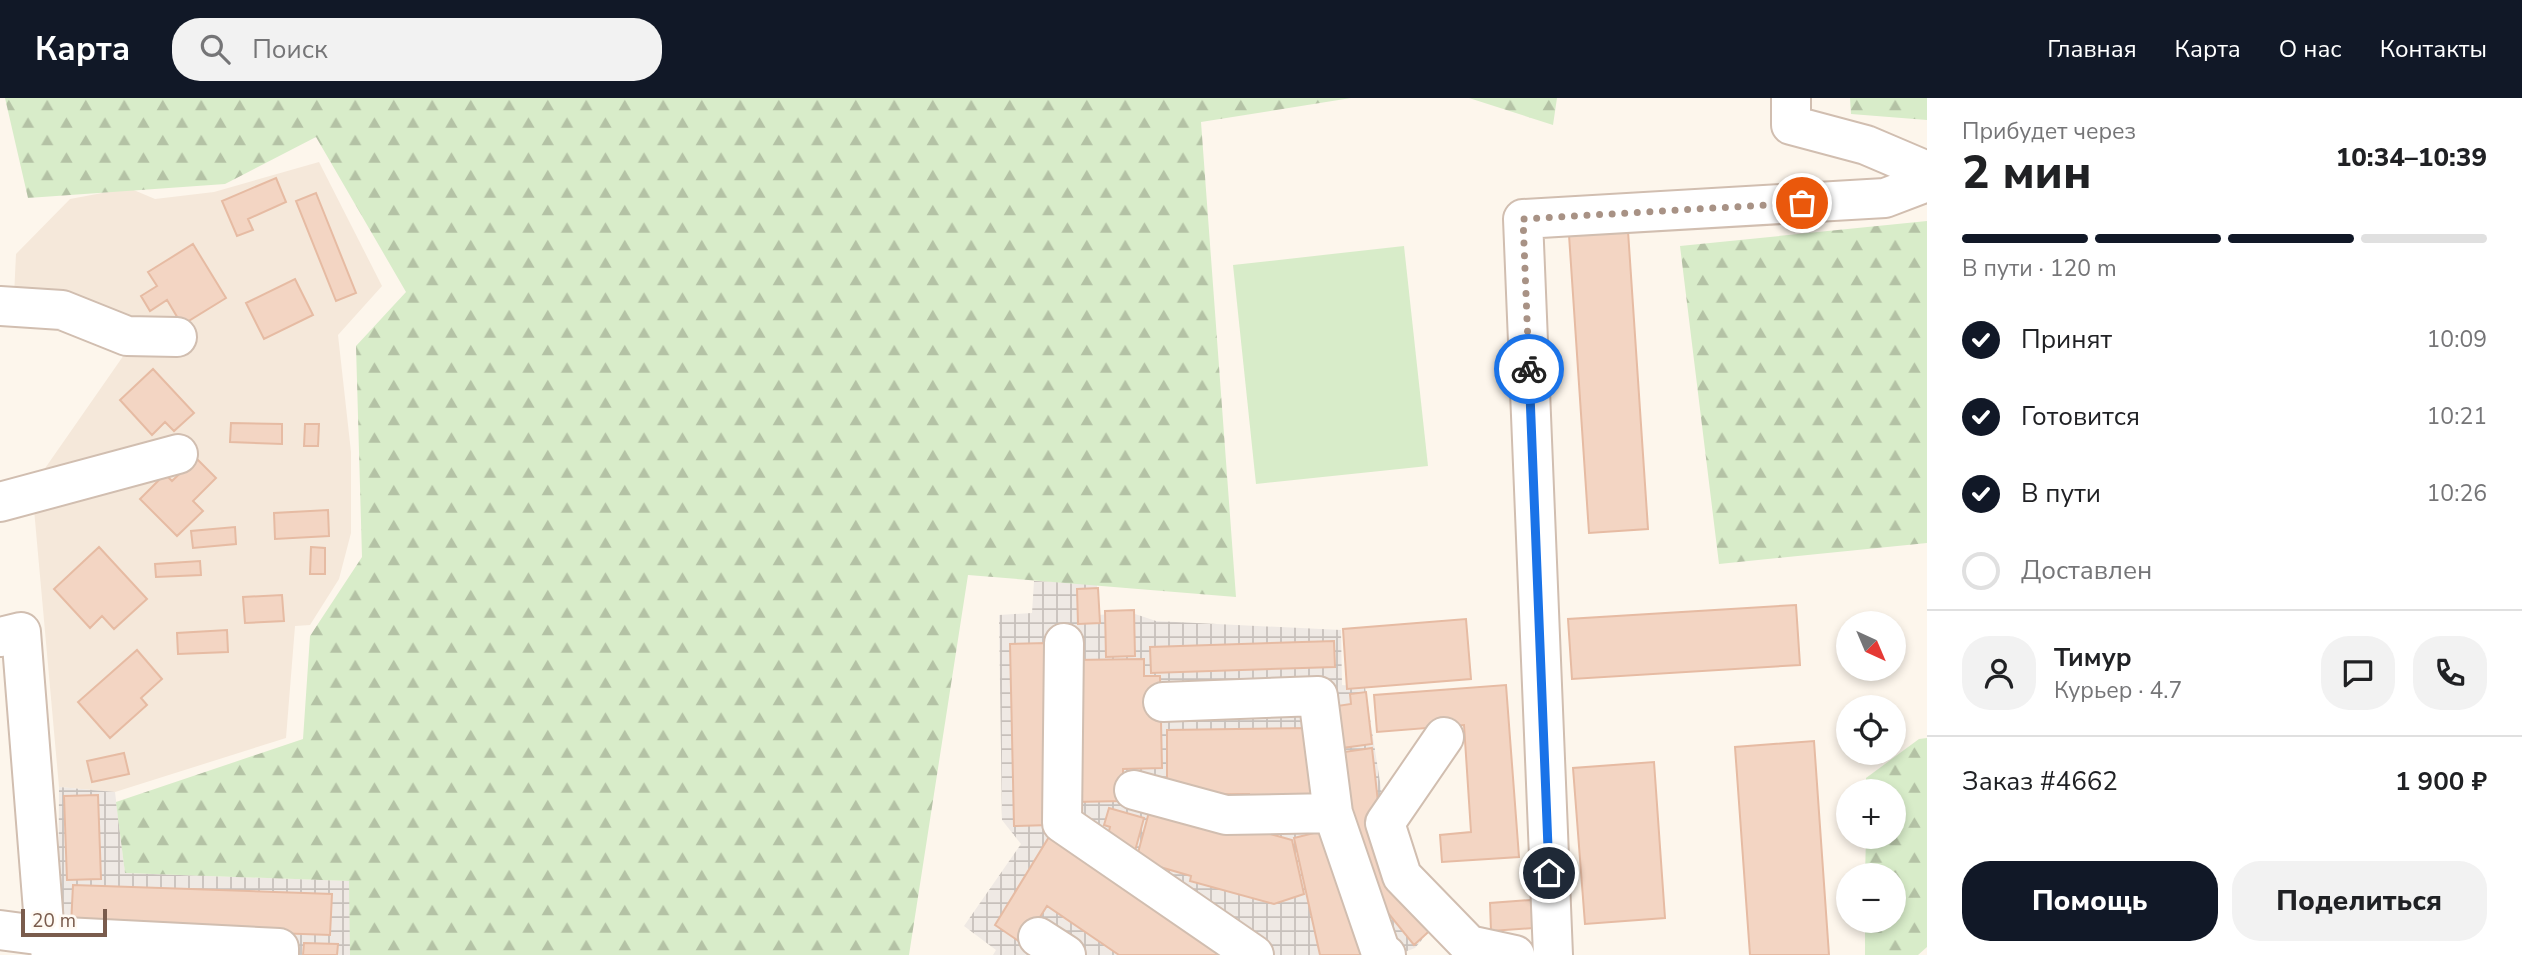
<!DOCTYPE html>
<html lang="ru">
<head>
<meta charset="utf-8">
<style>
	body { margin:0; font-family:"Nunito Sans",sans-serif; background:#f2f2f2; color:#202124; height:100vh; display:flex; flex-direction:column; font-size:26px; white-space:nowrap }
	* { box-sizing:border-box; margin:0 }
	p { font-size:23px; color:#757577 }
	.icon { flex:none; width:38px; height:38px; fill:none; stroke:currentColor; stroke-width:2; stroke-linecap:round; stroke-linejoin:round }
	.map { position:relative; flex:1; overflow:hidden }
	.side { display:flex; flex-direction:column; background:#fff; width:595px }
	.side>* { flex:none }
	.needle { width:46px; rotate:136deg }
	.controls { position:absolute; left:1836px; top:513px; display:grid; gap:14px }
	.controls a { display:grid; place-items:center; width:70px; height:70px; border-radius:50%; background:#fff; box-shadow:0 4px 10px #0003; font-size:35px }
	.scale { position:absolute; left:21px; bottom:18px; width:86px; box-sizing:border-box; padding-left:7px; border:4px solid #7a5c4d; border-top:0; font-size:19px; line-height:24px; white-space:nowrap; color:#7a5c4d; -webkit-text-stroke:5px #fffaf3; paint-order:stroke }
	.pin { position:absolute; display:grid; place-items:center; width:60px; height:60px; color:#fff; margin:-30px; border:4px solid #fff; border-radius:50%; box-shadow:0 2px 7px #0007 }
	.courier { position:absolute; display:grid; place-items:center; width:70px; height:70px; margin:-35px; border:5px solid #1a73e8; border-radius:50%; background:#fff; color:#222; box-shadow:0 2px 9px #0007 }
	.summary em { font-style:normal; font-weight:800 }
	.summary div { display:flex; flex-direction:column-reverse }
	.summary { display:flex; align-items:center; justify-content:space-between; height:119px; padding:0 35px }
	h1 { font-size:46px; font-weight:800; line-height:52px }
	.bar { display:grid; grid-template-columns:repeat(4,1fr); gap:10px 7px; align-content:center; height:84px; padding:0 35px }
	.bar i { height:9px; border-radius:5px; background:#e0e0e0 }
	.bar .current { background:#111827 }
	.bar p { grid-column:span 4 }
	.line { display:flex; align-items:center; gap:18px; padding:0 35px; border-top:2px solid #e0e0e0 }
	.line div { flex:1 }
	.round { display:grid; place-items:center; flex:none; width:74px; height:74px; border-radius:28px; background:#f2f2f2 }
	ol { padding:0 35px; list-style:none }
	li { display:flex; align-items:center; gap:21px; height:77px }
	li p { margin-inline-start:auto }
	li .icon { padding:7px; border-radius:50%; background:#111827; color:#fff; stroke-width:4 }
	li:last-child { color:#757577 }
	li i { width:38px; height:38px; border:4px solid #e0e0e0; border-radius:50% }
	.primary-button { display:flex; gap:14px; margin-top:auto; padding:14px 35px }
	.primary-button a { flex:1; height:80px; border-radius:28px; background:#111827; color:#fff; font-size:28px; font-weight:800; line-height:80px; text-align:center }
	.primary-button a+a { background:#f2f2f2; color:#202124 }
	header { display:flex; align-items:center; gap:42px; box-sizing:border-box; height:98px; padding:0 35px; background:#111827; color:#fff }
	header strong { font-size:33px }
	nav { display:flex; gap:38px; margin-inline-start:auto; font-size:24px }
	.search { width:490px; height:63px; background:#f2f2f2; display:flex; align-items:center; gap:18px; box-sizing:border-box; padding:0 24px; border-radius:28px; color:#757577; font-size:26px }
	main { display:flex; flex:1; min-height:0 }
	.map>svg:first-child { display:block }
	.residential { fill:#f5e8da }
	.industrial { fill:url(#industrial-grid) }
	.grass { fill:#d8ecc9 }
	.forest { fill:url(#forest-firs) }
	.building { fill:#f3d5c3; stroke:#e6bba3; stroke-width:2 }
	.lines { fill:none; stroke-linecap:round; stroke-linejoin:round }
	.minor-casing { stroke:#d1beb0; stroke-width:42 }
	.minor { stroke:#fff; stroke-width:38 }
	.done { stroke:#a89285; stroke-width:7; stroke-dasharray:0 12.6 }
	.route { stroke:#1a73e8; stroke-width:9 }
</style>
</head>
<body>
<header>
<strong>Карта</strong>
<div class="search"><svg class="icon" aria-label="search" viewBox="0 0 24 24"><circle cx="10" cy="10" r="6"/><path d="M15 15l6 6"/></svg>Поиск</div>
<nav><a>Главная</a><a>Карта</a><a>О нас</a><a>Контакты</a></nav>
</header>
<main>
<div class="map">
<svg width="1927" height="857" viewBox="0 0 1927 857">
	<defs>
		<pattern id="industrial-grid" width="8" height="8" patternUnits="userSpaceOnUse" patternTransform="scale(1.75)"><rect width="8" height="8" fill="#efe9e4"/><path d="M0 4h8M4 0v8" fill="none" stroke="#c7c0bb"/></pattern>
		<pattern id="forest-firs" width="22" height="20" patternUnits="userSpaceOnUse" patternTransform="scale(1.75)"><rect width="22" height="20" fill="#d8ecc9"/><path d="M5 1l3.5 6h-7zM16 11l3.5 6h-7z" fill="#b4c2a5"/></pattern>
	</defs>
	<rect width="100%" height="100%" fill="#fdf6ec"/>
	<path class="residential" d="M319,64L382,188L338,237L351,354V435L339,481L310,527L295,528L286,640L115,694L59,689L32,389L126,254L78,223L13,219L16,156L70,101L129,90L155,101L214,94Z"/>
	<path class="industrial" d="M1034,483L1097,486V517L1132,515L1156,523L1341,532L1342,587L1365,589L1387,728L1438,823L1415,850L1397,857H993L996,852L964,828L1021,746L1002,722L999,517L1032,515Z
		M59,689L115,694L125,775L350,783V857H58Z"/>
	<path class="grass" d="M1404,148L1428,368L1256,386L1233,167Z"/>
	<path class="forest" d="M5,0H1351L1201,24L1236,499L968,477L909,857H350L349,783L125,775L116,704L303,641L310,538L362,459L356,248L406,194L316,39L225,86L28,100Z
		M1469,0H1557L1553,27Z
		M1850,0H1927V22L1851,16Z
		M1927,123V445L1719,466L1680,148Z
		M1927,640V849L1918,857H1865V823L1894,822V777H1865L1866,739L1894,738V693H1866V680L1919,641Z"/>
	<path class="building" d="M276,80L286,104L248,121L253,132L237,138L222,103Z
		M316,95L356,195L336,203L296,103Z
		M1628,133L1648,431L1589,435L1569,137Z
		M193,146L226,200L182,227L167,202L150,213L141,198L157,188L148,174Z
		M295,181L313,217L264,241L246,205Z
		M153,271L194,315L174,333L165,324L152,337L120,302Z
		M231,325L282,326V346L230,344Z
		M305,326H319L318,348H304Z
		M196,360L216,380L193,403L203,413L177,438L140,401L165,376L172,383Z
		M328,412L329,438L275,441L274,415Z
		M235,429L236,446L193,450L191,433Z
		M99,449L147,501L114,531L102,518L90,530L54,491Z
		M311,449L325,450V476H310Z
		M200,463L201,477L156,479L155,466Z
		M1098,490L1100,525L1078,526L1077,491Z
		M282,497L284,523L245,525L243,499Z
		M1796,507L1800,567L1572,581L1568,521Z
		M1134,512L1135,558L1106,559L1105,513Z
		M1466,521L1471,581L1347,591L1343,531Z
		M227,532L228,554L178,556L177,535Z
		M1334,543L1335,569L1151,575L1150,549Z
		M1047,545L1050,727L1014,728L1010,546Z
		M137,552L162,581L141,600L147,607L110,640L78,604Z
		M1144,561V578H1160L1162,670L1123,671V703L1074,704L1072,562Z
		M1506,587L1519,759L1442,764L1440,737L1471,734L1464,627L1377,634L1374,597Z
		M1366,594L1372,646L1342,650L1337,608L1351,606L1350,596Z
		M1313,630L1314,702L1249,703V696L1167,697V632Z
		M1814,643L1829,857H1750L1735,649Z
		M1372,650L1379,713L1437,826L1414,847L1384,810L1350,716L1344,654Z
		M124,655L129,676L92,684L87,663Z
		M1654,664L1665,820L1585,826L1573,670Z
		M98,697L101,781L67,782L64,698Z
		M1152,703L1292,742L1304,796L1274,806L1190,783L1191,778L1136,762Z
		M1109,710L1144,720L1135,753L1106,745L1110,729L1104,727Z
		M1330,731L1367,857H1320L1294,740Z
		M1052,734L1231,857H1119L1047,808L1023,846L995,827Z
		M73,787L332,796L330,837L71,828Z
		M1531,802L1533,830L1491,833L1490,805Z
		M304,845L338,846L337,857H303Z"/>
	<g class="lines">
		<defs>
			<path id="minor" d="M1791,0V27L1866,47L1927,73
				M0,208L62,212L127,238L177,239
				M0,404L178,356
				M0,539L21,534L45,838L279,850V857
				M1064,545L1062,725L1254,857
				M1163,604L1318,598L1333,715L1381,855L1386,857
				M1444,639L1385,725L1402,778L1469,847L1515,857
				M1134,692L1226,717L1333,715
				M0,832L45,838L52,857
				M1038,839L1066,857
				M1553,857L1523,121L1885,100L1927,84"/>
		</defs>
		<use href="#minor" class="minor-casing"/>
		<use href="#minor" class="minor"/>
	</g>
	<g class="lines">
		<path class="done" d="M1529,271L1523,121L1802,105"/>
		<path class="route" d="M1529,271L1549,775"/>
	</g>
</svg>
<div class="controls">
<a><svg class="needle" viewBox="-14 -14 28 28"><path d="M0-13l5 13h-10z" fill="#e53935"/><path d="M0 13l5-13h-10z" fill="#757577"/></svg></a>
<a><svg class="icon" aria-label="locate" viewBox="0 0 24 24"><circle cx="12" cy="12" r="6"/><path d="M12 2v4M12 18v4M2 12h4M18 12h4"/></svg></a>
<a>+</a>
<a>−</a>
</div>
<div class="scale">20 m</div>
<div class="pin" style="left:1802px;top:105px;background:#ea580c"><svg class="icon" aria-label="bag" viewBox="0 0 24 24"><path d="M5 8h14l-1 12H6zM9 8a3 3 0 0 1 6 0"/></svg></div>
<div class="pin" style="left:1549px;top:775px;background:#1f2937"><svg class="icon" aria-label="home" viewBox="0 0 24 24"><path d="M3 11l9-7 9 7M6 9v11h12V9"/></svg></div>
<div class="courier" style="left:1529px;top:271px"><svg class="icon" aria-label="bike" viewBox="0 0 24 24"><circle cx="6" cy="16" r="4"/><circle cx="18" cy="16" r="4"/><path d="M6 16l4-8h5l3 8M10 8l3 8H6M13 5h3"/></svg></div>
</div>
<section class="side">
<div class="summary"><div><h1>2 мин</h1><p>Прибудет через</p></div><em>10:34–10:39</em></div>
<div class="bar"><i class="current"></i><i class="current"></i><i class="current"></i><i></i><p>В пути · 120 m</p></div>
<ol>
<li><svg class="icon" aria-label="check" viewBox="0 0 24 24"><path d="M5 12l5 5 9-10"/></svg>Принят<p>10:09</p></li>
<li><svg class="icon" aria-label="check" viewBox="0 0 24 24"><path d="M5 12l5 5 9-10"/></svg>Готовится<p>10:21</p></li>
<li><svg class="icon" aria-label="check" viewBox="0 0 24 24"><path d="M5 12l5 5 9-10"/></svg>В пути<p>10:26</p></li>
<li><i></i>Доставлен</li>
</ol>
<div class="line" style="height:126px"><a class="round"><svg class="icon" aria-label="person" viewBox="0 0 24 24"><circle cx="12" cy="8" r="4"/><path d="M4 21q1-7 8-7t8 7"/></svg></a><div><b>Тимур</b><p>Курьер · 4.7</p></div><a class="round"><svg class="icon" aria-label="chat" viewBox="0 0 24 24"><path d="M4 5h16v11H9l-5 4z"/></svg></a><a class="round"><svg class="icon" aria-label="phone" viewBox="0 0 24 24"><path d="M5 4h4l2 5-3 2q2 4 5 5l2-3 5 2v4C11 20 4 13 5 4z"/></svg></a></div>
<div class="line" style="height:91px"><div>Заказ #4662</div><b>1 900 ₽</b></div>
<div class="primary-button"><a>Помощь</a><a>Поделиться</a></div>
</section>
</main>
</body>
</html>
